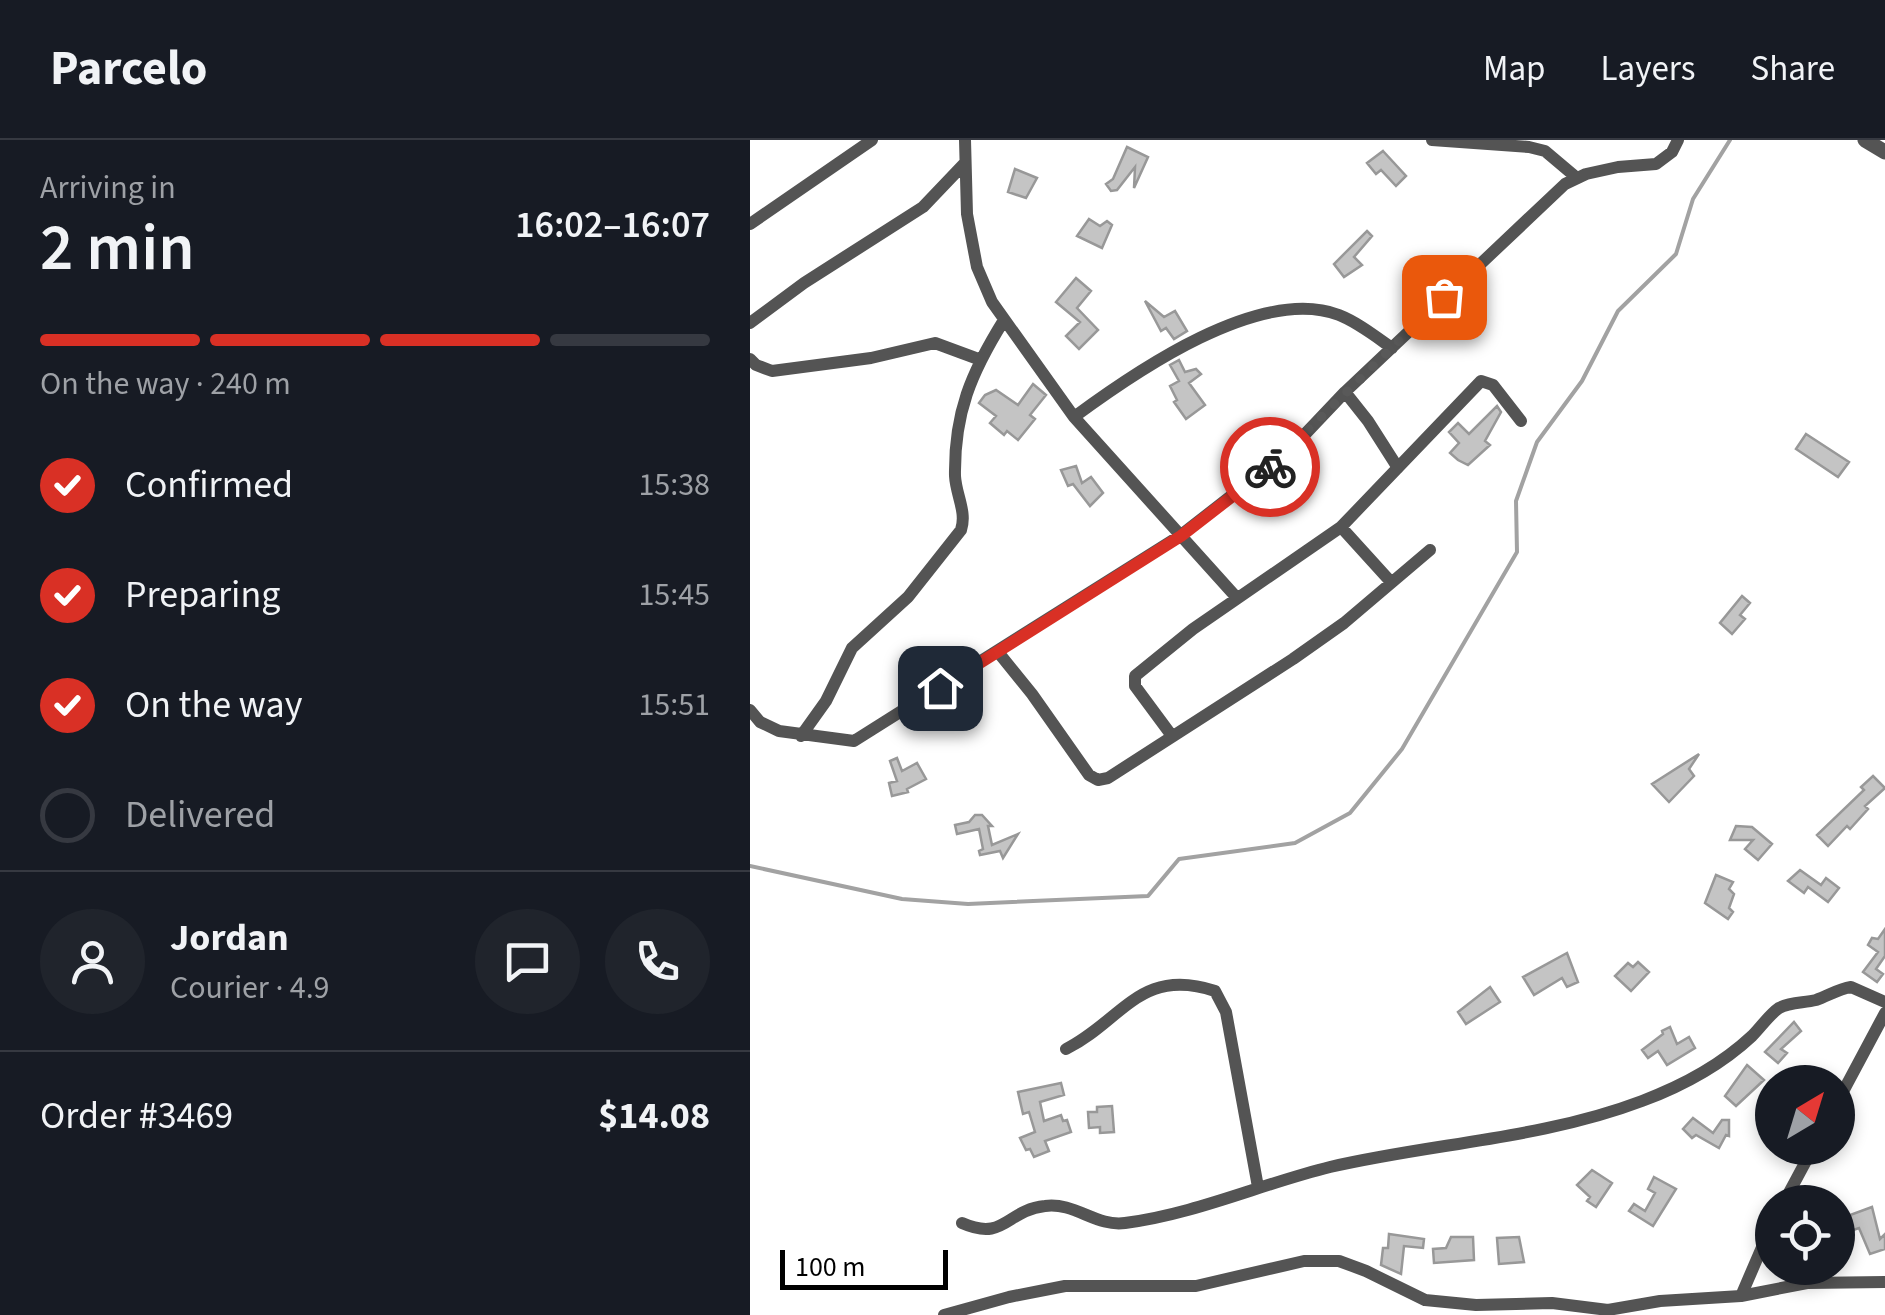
<!DOCTYPE html>
<html lang="en">
<head>
<meta charset="utf-8">
<style>
	body { margin:0; font-family:"Source Sans 3",sans-serif; background:#20242c; color:#f1f3f6; height:100vh; display:flex; flex-direction:column; font-size:38px; white-space:nowrap }
	* { box-sizing:border-box; margin:0 }
	p { font-size:32px; color:#9ea1a6 }
	.icon { flex:none; width:55px; height:55px; fill:none; stroke:currentColor; stroke-width:2; stroke-linecap:round; stroke-linejoin:round }
	.map { position:relative; flex:1; overflow:hidden }
	.details { display:flex; flex-direction:column; background:#171b24; width:750px }
	.details>* { flex:none }
	.needle { width:65px; rotate:38deg }
	.controls { position:absolute; left:1005px; top:925px; display:grid; gap:20px }
	.controls a { display:grid; place-items:center; width:100px; height:100px; border-radius:50%; background:#171b24; box-shadow:0 5px 15px #0003; font-size:50px }
	.scale { position:absolute; left:30px; bottom:25px; width:168px; box-sizing:border-box; padding-left:10px; border:5px solid #000; border-top:0; font-size:28px; line-height:35px; white-space:nowrap; color:#000; -webkit-text-stroke:8px #fff; paint-order:stroke }
	.pin { position:absolute; display:grid; place-items:center; width:85px; height:85px; color:#fff; margin:-42px; border-radius:20px; box-shadow:0 5px 15px #0006 }
	.courier { position:absolute; display:grid; place-items:center; width:100px; height:100px; margin:-50px; border:8px solid #d93025; border-radius:50%; background:#fff; color:#222; box-shadow:0 2px 12px #0007 }
	.overview em { font-style:normal; font-weight:600 }
	.overview div { display:flex; flex-direction:column-reverse }
	.overview { display:flex; align-items:center; justify-content:space-between; height:170px; padding:0 40px }
	h1 { font-size:65px; font-weight:600; line-height:75px }
	.bar { display:grid; grid-template-columns:repeat(4,1fr); gap:15px 10px; align-content:center; height:120px; padding:0 40px }
	.bar i { height:12px; border-radius:8px; background:#363941 }
	.bar .active { background:#d93025 }
	.bar p { grid-column:span 4 }
	.line { display:flex; align-items:center; gap:25px; padding:0 40px; border-top:2px solid #363941 }
	.line div { flex:1 }
	.round { display:grid; place-items:center; flex:none; width:105px; height:105px; border-radius:52px; background:#20242c }
	ol { padding:0 40px; list-style:none }
	li { display:flex; align-items:center; gap:30px; height:110px }
	li p { margin-inline-start:auto }
	li .icon { padding:10px; border-radius:50%; background:#d93025; color:#fff; stroke-width:4 }
	li:last-child { color:#9ea1a6 }
	li i { width:55px; height:55px; border:5px solid #363941; border-radius:50% }
	header { display:flex; align-items:center; gap:60px; box-sizing:border-box; height:140px; padding:0 50px; background:#171b24; border-bottom:2px solid #363941 }
	header strong { font-size:48px }
	nav { display:flex; gap:55px; margin-inline-start:auto; font-size:35px }
	main { display:flex; flex:1; min-height:0 }
	.map>svg:first-child { display:block }
	.lines { fill:none; stroke-linecap:round; stroke-linejoin:round }
	.stream { stroke:#a2a2a2; stroke-width:4 }
	.building { fill:#c4c4c4; stroke:#989898; stroke-width:2.5 }
	.minor { stroke:#545454; stroke-width:12 }
	.tertiary { stroke:#545454; stroke-width:15 }
	.done { stroke:#595959; stroke-width:10; stroke-dasharray:0 18 }
	.route { stroke:#d93025; stroke-width:12 }
</style>
</head>
<body>
<header>
<strong>Parcelo</strong>
<nav><a>Map</a><a>Layers</a><a>Share</a></nav>
</header>
<main>
<section class="details">
<div class="overview"><div><h1>2 min</h1><p>Arriving in</p></div><em>16:02–16:07</em></div>
<div class="bar"><i class="active"></i><i class="active"></i><i class="active"></i><i></i><p>On the way · 240 m</p></div>
<ol>
<li><svg class="icon" aria-label="check" viewBox="0 0 24 24"><path d="M5 12l5 5 9-10"/></svg>Confirmed<p>15:38</p></li>
<li><svg class="icon" aria-label="check" viewBox="0 0 24 24"><path d="M5 12l5 5 9-10"/></svg>Preparing<p>15:45</p></li>
<li><svg class="icon" aria-label="check" viewBox="0 0 24 24"><path d="M5 12l5 5 9-10"/></svg>On the way<p>15:51</p></li>
<li><i></i>Delivered</li>
</ol>
<div class="line" style="height:180px"><a class="round"><svg class="icon" aria-label="person" viewBox="0 0 24 24"><circle cx="12" cy="8" r="4"/><path d="M4 21q1-7 8-7t8 7"/></svg></a><div><b>Jordan</b><p>Courier · 4.9</p></div><a class="round"><svg class="icon" aria-label="chat" viewBox="0 0 24 24"><path d="M4 5h16v11H9l-5 4z"/></svg></a><a class="round"><svg class="icon" aria-label="phone" viewBox="0 0 24 24"><path d="M5 4h4l2 5-3 2q2 4 5 5l2-3 5 2v4C11 20 4 13 5 4z"/></svg></a></div>
<div class="line" style="height:130px"><div>Order #3469</div><b>$14.08</b></div>
</section>
<div class="map">
<svg width="1135" height="1175" viewBox="0 0 1135 1175">
	<rect width="100%" height="100%" fill="#fff"/>
	<g class="lines">
		<path class="stream" d="M0,726L152,759L218,764L398,756L429,719L545,703L600,673L652,609L767,412L766,361L787,302L832,241L868,171L926,114L943,59L980,0"/>
	</g>
	<path class="building" d="M377,7L398,17L384,48L385,27L367,50L361,51L356,44L363,39Z
		M633,11L656,36L646,46L631,30L626,34L617,23Z
		M265,29L287,38L276,58L258,52Z
		M339,79L350,86L357,81L362,85L352,108L327,96Z
		M617,91L622,96L604,117L612,125L594,137L584,124Z
		M326,138L341,151L327,168L348,190L329,209L316,196L330,182L306,162Z
		M395,161L414,177L425,171L437,191L424,199L416,188L411,191Z
		M429,220L435,232L446,229L451,234L439,243L455,265L436,279L424,262L427,260L420,246L429,241L420,225Z
		M283,244L296,255L280,275L285,279L268,300L257,291L254,295L240,283L246,276L229,263L235,255L246,250L268,265Z
		M747,266L751,272L735,301L740,305L718,325L708,320L700,313L709,303L699,292L708,283L719,294Z
		M1056,294L1099,322L1088,337L1046,309Z
		M326,326L332,343L341,337L353,353L340,366L323,344L318,346L311,330Z
		M992,456L1000,463L990,475L995,479L982,494L970,483Z
		M949,614L939,629L944,636L919,662L902,644Z
		M147,618L152,631L167,623L176,639L157,649L158,652L142,656L139,643L147,641L140,621Z
		M1123,636L1135,648L1115,666L1118,669L1100,689L1097,686L1078,706L1067,695L1114,650L1111,647Z
		M225,675H232L242,686H238L242,705L268,694L253,718L250,711L230,715L229,711L233,709L229,689L207,694L205,685L219,682Z
		M986,686L1002,687L1022,704L1008,720L995,709L1003,700H980Z
		M1050,730L1071,745L1076,738L1089,748L1078,762L1058,747L1054,753L1038,741Z
		M966,735L983,742L979,749L984,754L979,768L983,772L978,779L955,763Z
		M1135,789V816L1126,829L1133,834L1127,842L1113,832L1128,812L1118,805L1122,798L1128,799Z
		M817,813L828,842L817,847L812,838L784,855L773,837Z
		M888,822L899,832L881,851L865,836L878,823L883,827Z
		M740,847L750,862L716,884L708,872Z
		M1044,882L1051,891L1031,909L1037,913L1028,923L1015,912Z
		M920,887L927,904L939,897L945,908L917,925L908,911L898,918L892,910L913,894L912,891Z
		M997,925L1014,940L986,966L975,956Z
		M311,943L314,955L290,962L294,981L311,975L313,981L317,980L321,992L295,1001L299,1011L284,1017L280,1009L276,1010L270,998L285,992L279,972L273,974L268,952Z
		M362,966L364,992L350,993V987L339,988L338,972H347V967Z
		M943,978L963,993L972,980H979V996L976,995L969,1008L946,995L942,998L933,989Z
		M842,1030L862,1043L846,1067L837,1061L840,1057L827,1045Z
		M904,1037L926,1049L903,1086L879,1071L884,1064L895,1071L905,1053L898,1049Z
		M1122,1067L1130,1099L1135,1094V1109L1120,1114L1109,1088L1103,1090L1100,1075Z
		M639,1094L674,1099L673,1108L654,1106L651,1134L631,1125L633,1108H638Z
		M701,1097H723L724,1120L684,1123L683,1109L696,1108Z
		M769,1097L774,1122L749,1124L747,1098Z"/>
	<g class="lines">
		<path class="minor" d="M215,0L217,74L227,127L242,162L324,277L487,458
			M682,0L779,7L795,11L827,38
			M0,84L122,0
			M0,183L54,143L173,67L214,24
			M0,219L6,225L22,231L121,218L185,203L231,220
			M595,252L618,281L648,328
			M324,277C385,232 510,145 589,175C607,182 625,196 642,208
			M591,387L640,441
			M248,512L282,554L339,635L348,640L358,638L543,519L594,483L680,410
			M0,570L10,582L29,591L104,601L431,395L540,310L595,252L815,44L836,34L868,27L906,24L922,12L928,0
			M51,596L76,561L102,508L158,457L211,390C217,372 206,355 205,336C204,273 221,233 254,180
			M422,596L385,546V536L443,489L591,387L731,241L743,245L771,281
			M316,909C372,881 390,826 465,851L476,872L508,1047
			M1088,961L1135,873
			M1034,1062L1063,1008
			M212,1083C255,1102 256,1070 295,1066C325,1062 346,1087 375,1083C445,1074 511,1044 580,1027C683,1003 792,999 892,961C932,946 971,925 1002,896C1011,887 1019,875 1029,868C1039,862 1054,863 1066,860C1078,856 1088,849 1101,847L1135,862
			M991,1156L1022,1084
			M194,1175L259,1157L315,1146H446L554,1121H589L616,1131L675,1160L726,1165L802,1163L858,1170L910,1161L991,1156L1057,1143L1135,1142"/>
		<path class="tertiary" d="M1115,0L1135,12"/>
	</g>
	<g class="lines">
		<path class="done" d="M520,327L694,157"/>
		<path class="route" d="M190,548L431,396L520,327"/>
	</g>
</svg>
<div class="controls">
<a><svg class="needle" viewBox="-14 -14 28 28"><path d="M0-13l5 13h-10z" fill="#e53935"/><path d="M0 13l5-13h-10z" fill="#9ea1a6"/></svg></a>
<a><svg class="icon" aria-label="locate" viewBox="0 0 24 24"><circle cx="12" cy="12" r="6"/><path d="M12 2v4M12 18v4M2 12h4M18 12h4"/></svg></a>
</div>
<div class="scale">100 m</div>
<div class="pin" style="left:694px;top:157px;background:#ea580c"><svg class="icon" aria-label="bag" viewBox="0 0 24 24"><path d="M5 8h14l-1 12H6zM9 8a3 3 0 0 1 6 0"/></svg></div>
<div class="pin" style="left:190px;top:548px;background:#1f2937"><svg class="icon" aria-label="home" viewBox="0 0 24 24"><path d="M3 11l9-7 9 7M6 9v11h12V9"/></svg></div>
<div class="courier" style="left:520px;top:327px"><svg class="icon" aria-label="bike" viewBox="0 0 24 24"><circle cx="6" cy="16" r="4"/><circle cx="18" cy="16" r="4"/><path d="M6 16l4-8h5l3 8M10 8l3 8H6M13 5h3"/></svg></div>
</div>
</main>
</body>
</html>
